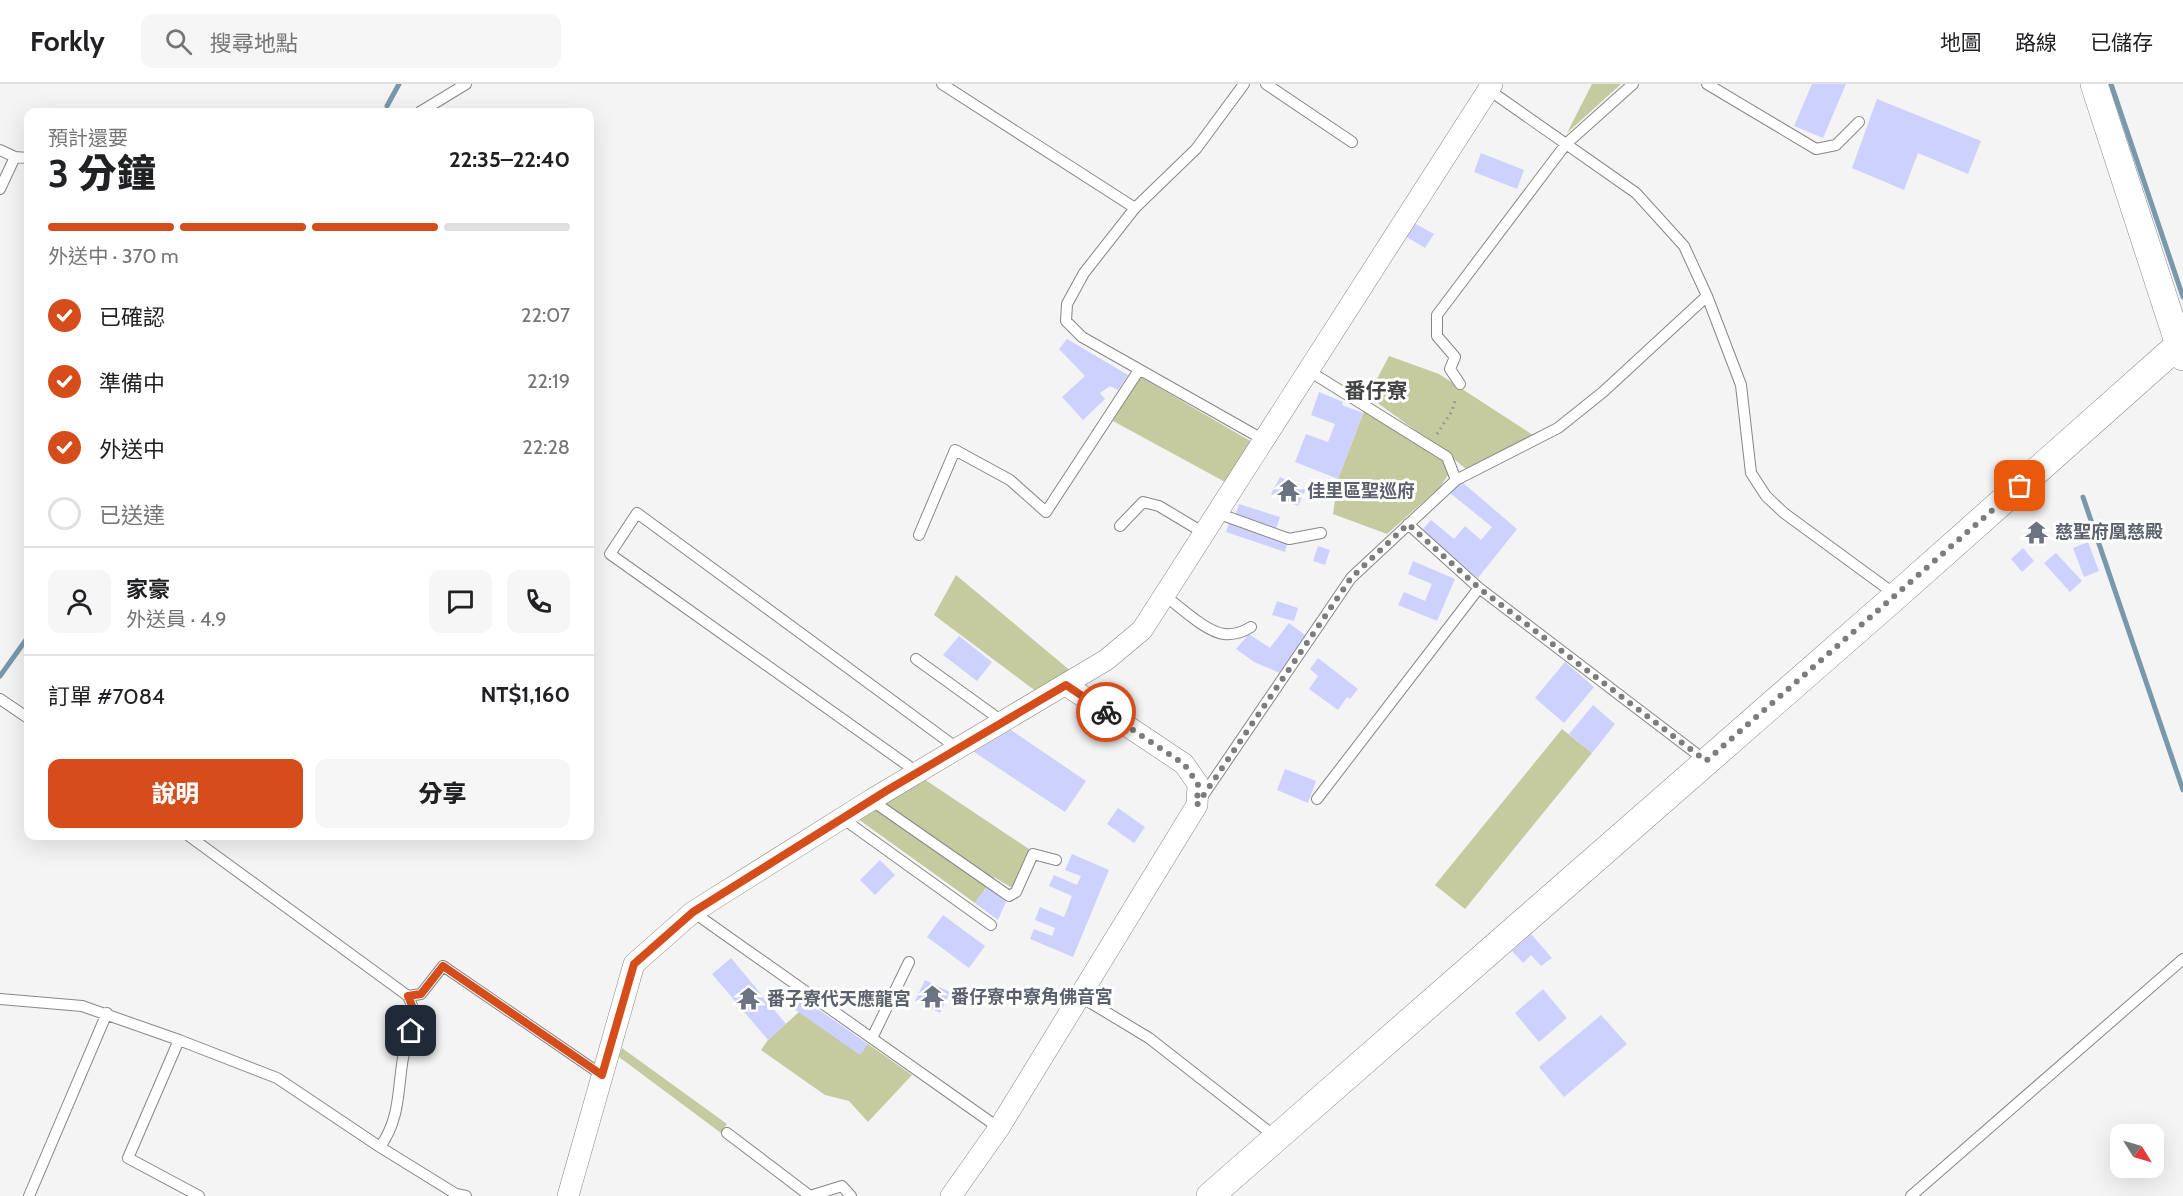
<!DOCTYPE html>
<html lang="zh-TW">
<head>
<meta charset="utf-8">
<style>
	body { margin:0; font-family:Cabin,"Noto Sans TC",sans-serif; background:#f6f6f6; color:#202124; height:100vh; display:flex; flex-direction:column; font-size:22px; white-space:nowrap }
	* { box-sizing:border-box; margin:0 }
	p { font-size:20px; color:#757577 }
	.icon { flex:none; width:33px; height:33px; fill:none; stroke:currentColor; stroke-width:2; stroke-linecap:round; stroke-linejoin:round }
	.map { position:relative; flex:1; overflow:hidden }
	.drawer { position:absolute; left:24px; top:24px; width:570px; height:732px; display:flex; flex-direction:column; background:#fff; border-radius:12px; box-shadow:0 6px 24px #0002 }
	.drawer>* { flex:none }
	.needle { width:39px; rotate:127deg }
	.tools { position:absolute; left:2110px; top:1040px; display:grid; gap:12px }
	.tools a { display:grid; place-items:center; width:54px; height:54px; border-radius:12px; background:#fff; box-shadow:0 6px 24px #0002; font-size:30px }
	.pin { position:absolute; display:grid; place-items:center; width:51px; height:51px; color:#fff; margin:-26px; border-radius:12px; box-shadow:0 3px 9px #0006 }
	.courier { position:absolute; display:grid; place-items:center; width:60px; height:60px; margin:-30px; border:4px solid #d44d1b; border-radius:50%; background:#fff; color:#222; box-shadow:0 2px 8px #0007 }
	.head em { font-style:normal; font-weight:800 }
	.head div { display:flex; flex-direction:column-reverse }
	.head { display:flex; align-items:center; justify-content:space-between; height:102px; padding:0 24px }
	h1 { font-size:39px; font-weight:800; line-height:45px }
	.bar { display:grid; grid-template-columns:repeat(4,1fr); gap:9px 6px; align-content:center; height:72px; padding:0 24px }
	.bar i { height:8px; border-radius:4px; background:#e0e0e0 }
	.bar .on { background:#d44d1b }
	.bar p { grid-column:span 4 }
	.line { display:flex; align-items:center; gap:15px; padding:0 24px; border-top:2px solid #e0e0e0 }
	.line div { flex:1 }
	.round { display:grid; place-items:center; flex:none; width:63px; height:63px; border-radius:12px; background:#f6f6f6 }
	ol { padding:0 24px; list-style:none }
	li { display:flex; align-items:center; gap:18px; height:66px }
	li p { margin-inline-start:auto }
	li .icon { padding:6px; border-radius:50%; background:#d44d1b; color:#fff; stroke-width:4 }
	li:last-child { color:#757577 }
	li i { width:33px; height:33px; border:3px solid #e0e0e0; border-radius:50% }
	.button { display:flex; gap:12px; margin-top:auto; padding:12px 24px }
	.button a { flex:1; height:69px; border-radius:12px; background:#d44d1b; color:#fff; font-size:24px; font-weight:800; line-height:69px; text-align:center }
	.button a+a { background:#f6f6f6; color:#202124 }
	header { display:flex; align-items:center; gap:36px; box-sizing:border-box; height:84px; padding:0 30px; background:#fff; border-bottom:2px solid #e0e0e0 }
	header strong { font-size:28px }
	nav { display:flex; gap:33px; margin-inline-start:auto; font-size:21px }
	.search { width:420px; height:54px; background:#f6f6f6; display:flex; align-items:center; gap:15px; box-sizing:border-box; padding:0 21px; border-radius:12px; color:#757577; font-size:22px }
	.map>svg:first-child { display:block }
	.green { fill:#c5cb9f }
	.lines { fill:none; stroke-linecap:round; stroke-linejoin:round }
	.stream { stroke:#7899ab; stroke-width:5 }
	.building { fill:#cdd1ff }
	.service-casing { stroke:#878788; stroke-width:12 }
	.minor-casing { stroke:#878788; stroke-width:22 }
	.tertiary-casing { stroke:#878788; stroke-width:28 }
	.path { stroke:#919192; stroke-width:3; stroke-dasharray:1.5 4.5; stroke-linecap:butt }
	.service { stroke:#fff; stroke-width:10 }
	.minor { stroke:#fff; stroke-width:21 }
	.tertiary { stroke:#fff; stroke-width:27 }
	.done { stroke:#7c7c7d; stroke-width:6; stroke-dasharray:0 10.8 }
	.route { stroke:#d44d1b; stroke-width:8 }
	.labels { text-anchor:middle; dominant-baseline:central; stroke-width:6; stroke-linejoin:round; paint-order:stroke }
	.worship-label { font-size:18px; font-weight:bold; fill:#5b616d; stroke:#fff; text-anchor:start }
	.quarter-label { font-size:21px; font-weight:bold; fill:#424343; stroke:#fff }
</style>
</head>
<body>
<header>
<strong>Forkly</strong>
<div class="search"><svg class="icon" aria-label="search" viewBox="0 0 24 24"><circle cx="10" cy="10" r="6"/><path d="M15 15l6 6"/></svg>搜尋地點</div>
<nav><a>地圖</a><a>路線</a><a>已儲存</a></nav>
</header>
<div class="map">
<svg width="2183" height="1112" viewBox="0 0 2183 1112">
	<rect width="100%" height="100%" fill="#f4f4f5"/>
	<path class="green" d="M1592,0H1621L1567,49Z
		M1389,272L1439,290L1533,351L1466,385L1448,370L1368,312Z
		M1139,292L1252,358L1227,399L1113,337Z
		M1364,327L1443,375L1448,391L1440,403L1387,450L1333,430L1338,395Z
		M956,491L1072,588L1037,608L934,531Z
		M1562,645L1592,669L1465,825L1435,801Z
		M924,695L1029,765L1012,804L994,793L975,819L858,735Z
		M799,928L868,960L912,991L868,1038L849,1017L825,1011L761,966L768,956Z
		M622,964L727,1040L721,1049L619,973Z"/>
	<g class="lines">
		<path class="stream" d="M2111,0L2183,213
			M387,22L399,0
			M2083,413L2183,706
			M0,592L28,553"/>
	</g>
	<path class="building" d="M1812,0H1846L1823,54L1794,42Z
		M1877,15L1981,57L1968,90L1918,69L1904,106L1852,84Z
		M1481,69L1524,86L1517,105L1474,88Z
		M1414,139L1434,150L1425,164L1405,152Z
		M1067,255L1128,291L1118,306L1110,302L1100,309L1105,315L1083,336L1062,313L1085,292L1059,265Z
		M1319,308L1343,318L1342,321L1363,329L1338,395L1295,378L1306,350L1328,358L1335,340L1311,331Z
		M1280,393L1306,405L1298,422L1271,410Z
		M1462,398L1517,445L1478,494L1421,447L1431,436L1454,455L1465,442L1481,456L1492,443L1450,409Z
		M1239,420L1280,433L1276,445L1235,432Z
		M1229,439L1287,459L1285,468L1226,448Z
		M2084,440L2087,450L2077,453L2073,443Z
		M2088,458L2099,487L2084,493L2073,464Z
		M1318,462L1330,466L1325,481L1313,477Z
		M2023,464L2034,477L2022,488L2011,475Z
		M2056,469L2082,497L2070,508L2044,479Z
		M1413,477L1455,495L1437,537L1398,521L1404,508L1425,517L1432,500L1408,490Z
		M1277,517L1298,524L1294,537L1272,531Z
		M1289,539L1305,551L1280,589L1254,578L1236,565L1249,550L1270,564Z
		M959,552L992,578L977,597L943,571Z
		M1318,574L1358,605L1350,615L1347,613L1338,626L1309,605L1318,592L1310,585Z
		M1565,578L1594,603L1564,639L1535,614Z
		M1593,621L1615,640L1592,669L1569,650Z
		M1008,644L1086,697L1065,728L971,666Z
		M1285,685L1316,697L1308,719L1277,706Z
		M1118,724L1145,743L1134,759L1107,740Z
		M1072,770L1109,786L1073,873L1030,855L1034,845L1052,852L1055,844L1035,836L1040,823L1064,833L1072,812L1049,802L1054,791L1077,801L1081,792L1065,786Z
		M880,776L895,791L875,811L860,796Z
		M987,803L1006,818L998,836L975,819Z
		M943,831L985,862L969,884L927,853Z
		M1531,850L1552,874L1541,882L1531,871L1523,879L1512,867Z
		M731,874L786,940L768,956L712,890Z
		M925,896L950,908L940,929L915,917Z
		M1543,905L1567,934L1539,958L1515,929Z
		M795,909L868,960L860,971L787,920Z
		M1601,931L1627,960L1564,1013L1539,983Z"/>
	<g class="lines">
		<defs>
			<path id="service" d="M942,0L1135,124
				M1244,0L1196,65L1135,124L1084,189L1067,220L1066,237L1082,253L1264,356
				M1266,0L1352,58
				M1707,0L1816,65L1836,61L1859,38
				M1489,6L1636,109L1684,162L1707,212L1741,301L1751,389L1766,412L1784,429L1896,511
				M420,28L466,0
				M0,66L15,73
				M0,105L15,73L28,74
				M1309,287L1447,373L1456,396
				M1460,300L1450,285L1455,273L1437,252V231L1566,60L1633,0
				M1217,429L1289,455L1321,449
				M1408,440L1479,504L1706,677
				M1120,442L1143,418L1159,422L1204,449
				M919,451L955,366L1010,396L1046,428L1139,286
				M1164,511C1179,522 1206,548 1224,550C1234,551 1243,548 1251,543
				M916,575L1002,637
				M0,615L28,634
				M917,688L610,470L637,429L957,664
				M1317,715L1479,504
				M871,716L1009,812L1016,808L1033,770L1056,776
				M1200,716L1351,494L1456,396L1558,344L1603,308L1707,212
				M842,734L991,841
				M189,752L408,912L421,910L443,882L602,991
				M693,828L999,1044
				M1081,913L1149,954L1277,1054
				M0,915L82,922L179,956L277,994L380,1063L456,1110L466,1112
				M872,954L909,878
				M179,956L128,1074L199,1112
				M727,1049L810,1112L842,1102L851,1112
				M380,1063C404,1029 396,996 406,960C408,951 413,942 417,934L408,912
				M29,1112L107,929
				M1911,1112L2183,875"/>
			<path id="minor" d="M568,1112L634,880L693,828L871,716L1106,576L1142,546L1492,0
				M951,1112L999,1044L1197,721L1198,700L1184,680L1066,601"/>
			<path id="tertiary" d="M2094,0L2183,273
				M1210,1112L1896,512L2183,257"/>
		</defs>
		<use href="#service" class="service-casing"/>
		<use href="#minor" class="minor-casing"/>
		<use href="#tertiary" class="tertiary-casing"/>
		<path class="path" d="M1437,350L1452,327L1456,314"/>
		<use href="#service" class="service"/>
		<use href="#minor" class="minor"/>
		<use href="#tertiary" class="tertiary"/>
	</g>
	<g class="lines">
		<path class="done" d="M1106,628L1184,680L1198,700L1197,721L1351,494L1408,440L1479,504L1706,677L2020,402"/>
		<path class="route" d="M411,947L417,934L408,912L421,910L443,882L602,991L634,880L693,828L886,707L1066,601L1106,628"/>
	</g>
	<defs>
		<symbol id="temple-bare" viewBox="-9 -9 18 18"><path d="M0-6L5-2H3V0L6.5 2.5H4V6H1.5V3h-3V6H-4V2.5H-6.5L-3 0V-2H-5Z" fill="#6b7280" stroke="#fff" stroke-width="2.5" paint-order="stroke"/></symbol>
	</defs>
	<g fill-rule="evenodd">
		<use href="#temple-bare" x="1272" y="390" width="33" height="33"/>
		<use href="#temple-bare" x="2020" y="432" width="33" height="33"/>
		<use href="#temple-bare" x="916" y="896" width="33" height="33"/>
		<use href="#temple-bare" x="732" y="898" width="33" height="33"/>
	</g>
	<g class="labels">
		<g class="worship-label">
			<text x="1307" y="407">佳里區聖巡府</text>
			<text x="2055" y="448">慈聖府凰慈殿</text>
			<text x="951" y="913">番仔寮中寮角佛音宮</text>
			<text x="767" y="915">番子寮代天應龍宮</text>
		</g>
		<g class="quarter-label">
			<text x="1376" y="306">番仔寮</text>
		</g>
	</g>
</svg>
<div class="tools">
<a><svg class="needle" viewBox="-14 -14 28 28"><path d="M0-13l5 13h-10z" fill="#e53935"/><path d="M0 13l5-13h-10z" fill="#757577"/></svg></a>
</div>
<div class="pin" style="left:2020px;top:402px;background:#ea580c"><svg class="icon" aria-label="bag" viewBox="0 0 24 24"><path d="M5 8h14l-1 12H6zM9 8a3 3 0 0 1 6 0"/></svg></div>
<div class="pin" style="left:411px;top:947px;background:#1f2937"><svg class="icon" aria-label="home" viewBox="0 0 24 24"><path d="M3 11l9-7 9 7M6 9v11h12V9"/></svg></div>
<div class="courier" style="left:1106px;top:628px"><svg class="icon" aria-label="bike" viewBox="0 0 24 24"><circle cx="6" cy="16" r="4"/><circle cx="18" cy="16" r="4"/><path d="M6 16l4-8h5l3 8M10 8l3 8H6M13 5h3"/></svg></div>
<section class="drawer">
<div class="head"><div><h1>3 分鐘</h1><p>預計還要</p></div><em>22:35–22:40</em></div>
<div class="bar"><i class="on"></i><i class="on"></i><i class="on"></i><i></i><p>外送中 · 370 m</p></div>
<ol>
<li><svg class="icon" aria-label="check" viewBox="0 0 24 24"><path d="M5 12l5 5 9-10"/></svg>已確認<p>22:07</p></li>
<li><svg class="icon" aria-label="check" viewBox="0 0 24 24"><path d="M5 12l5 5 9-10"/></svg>準備中<p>22:19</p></li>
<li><svg class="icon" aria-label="check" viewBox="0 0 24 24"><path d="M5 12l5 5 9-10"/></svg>外送中<p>22:28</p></li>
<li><i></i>已送達</li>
</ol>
<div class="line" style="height:108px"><a class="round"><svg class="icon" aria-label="person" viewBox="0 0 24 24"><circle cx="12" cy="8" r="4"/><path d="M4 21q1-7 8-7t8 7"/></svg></a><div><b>家豪</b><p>外送員 · 4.9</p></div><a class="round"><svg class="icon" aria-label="chat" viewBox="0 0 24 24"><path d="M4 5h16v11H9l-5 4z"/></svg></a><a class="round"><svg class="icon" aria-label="phone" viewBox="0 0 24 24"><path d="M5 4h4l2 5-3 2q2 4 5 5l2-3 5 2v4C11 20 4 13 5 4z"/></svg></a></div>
<div class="line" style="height:78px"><div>訂單 #7084</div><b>NT$1,160</b></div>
<div class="button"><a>說明</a><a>分享</a></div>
</section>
</div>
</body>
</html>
